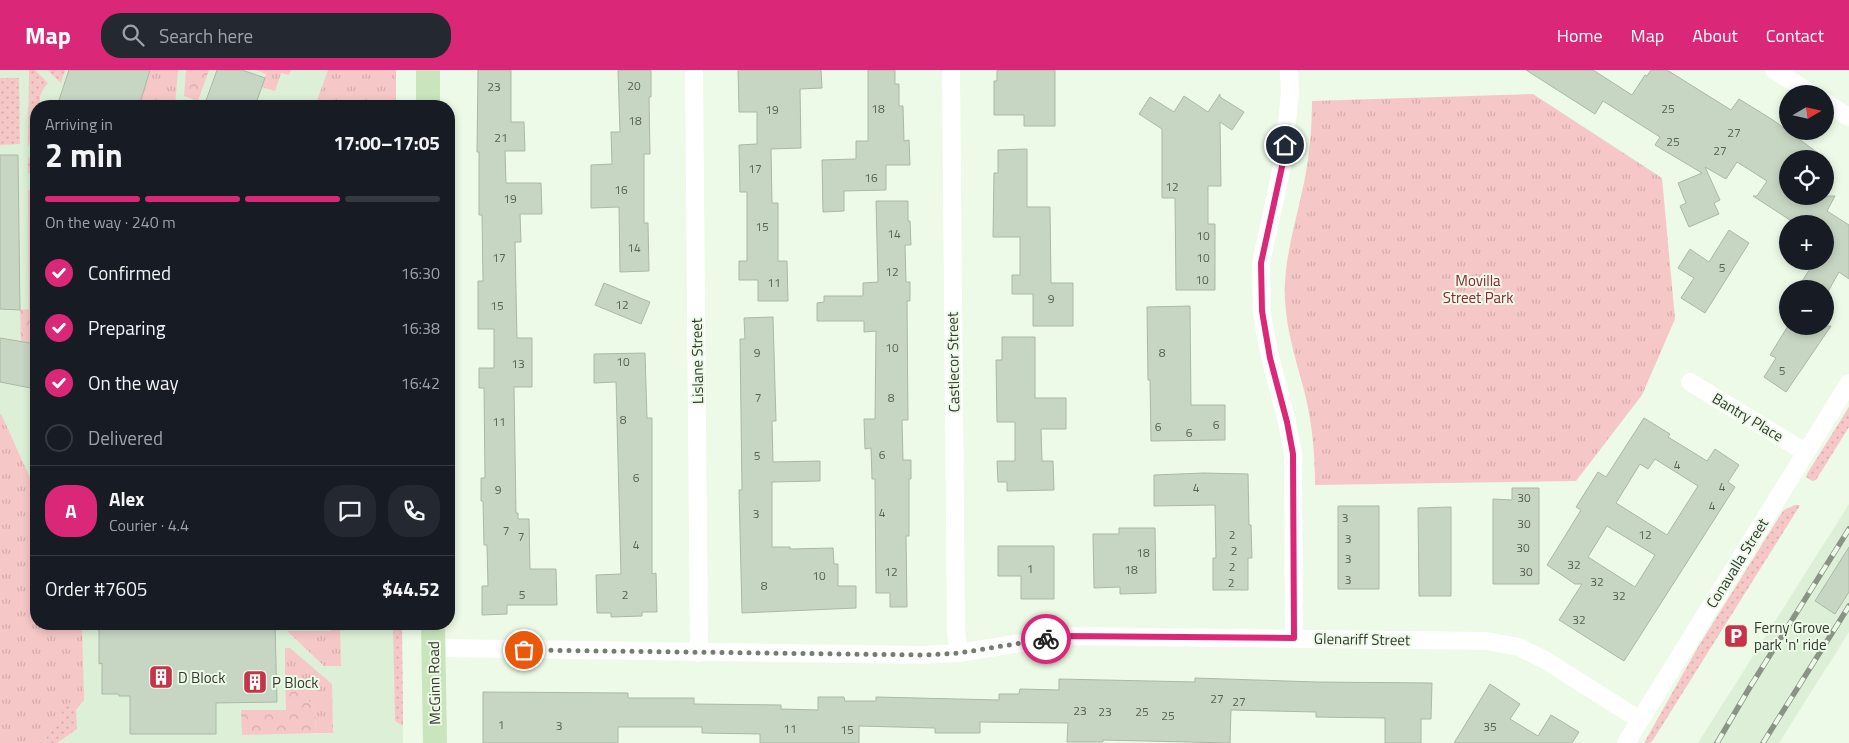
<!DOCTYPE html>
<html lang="en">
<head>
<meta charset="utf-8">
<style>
	body { margin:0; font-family:"Titillium Web",sans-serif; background:#242831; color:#f1f3f6; height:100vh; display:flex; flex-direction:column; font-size:19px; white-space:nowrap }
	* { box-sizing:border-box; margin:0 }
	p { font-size:16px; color:#9ea1a6 }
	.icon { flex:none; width:28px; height:28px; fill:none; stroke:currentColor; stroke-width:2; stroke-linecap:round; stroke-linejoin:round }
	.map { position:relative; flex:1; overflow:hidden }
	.drawer { position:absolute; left:30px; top:30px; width:425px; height:530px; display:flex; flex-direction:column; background:#171b24; border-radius:20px; box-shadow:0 2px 8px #0003 }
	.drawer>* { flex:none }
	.needle { width:32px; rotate:81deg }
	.controls { position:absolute; left:1779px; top:15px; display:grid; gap:10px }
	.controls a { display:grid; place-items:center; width:55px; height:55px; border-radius:50%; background:#171b24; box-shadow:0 2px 8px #0003; font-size:25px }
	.pin { position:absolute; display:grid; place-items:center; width:42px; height:42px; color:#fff; margin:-21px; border:2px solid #fff; border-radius:50%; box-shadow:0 1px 5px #0007 }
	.courier { position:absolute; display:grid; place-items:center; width:50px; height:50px; margin:-25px; border:4px solid #db2777; border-radius:50%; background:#fff; color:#222; box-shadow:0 1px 6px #0007 }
	.overview em { font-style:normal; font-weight:700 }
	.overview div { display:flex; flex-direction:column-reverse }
	.overview { display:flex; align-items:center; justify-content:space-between; height:85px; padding:0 15px }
	h1 { font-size:32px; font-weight:700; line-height:38px }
	.bar { display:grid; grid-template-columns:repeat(4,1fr); gap:8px 5px; align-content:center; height:60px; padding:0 15px }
	.bar i { height:6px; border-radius:4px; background:#363941 }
	.bar .on { background:#db2777 }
	.bar p { grid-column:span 4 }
	.line { display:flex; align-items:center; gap:12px; padding:0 15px; border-top:1px solid #363941 }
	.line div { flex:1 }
	.round { display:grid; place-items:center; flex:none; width:52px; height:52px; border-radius:20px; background:#242831 }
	ol { padding:0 15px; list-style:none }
	li { display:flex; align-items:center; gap:15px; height:55px }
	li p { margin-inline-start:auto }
	li .icon { padding:5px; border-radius:50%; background:#db2777; color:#fff; stroke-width:4 }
	li:last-child { color:#9ea1a6 }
	li i { width:28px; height:28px; border:2px solid #363941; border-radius:50% }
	header { display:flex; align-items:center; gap:30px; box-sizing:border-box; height:70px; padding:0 25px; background:#db2777; color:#fff }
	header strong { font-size:24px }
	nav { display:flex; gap:28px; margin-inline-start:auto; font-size:18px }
	.search { width:350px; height:45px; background:#242831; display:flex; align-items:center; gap:12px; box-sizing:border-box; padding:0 18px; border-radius:20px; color:#9ea1a6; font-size:19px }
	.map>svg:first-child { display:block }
	.built { fill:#ddf0d7 }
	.grass { fill:url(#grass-tufts) }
	.forest { fill:url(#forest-crowns) }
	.garden { fill:url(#garden-dots) }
	.building { fill:#c7d5c3; stroke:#abb8a7; fill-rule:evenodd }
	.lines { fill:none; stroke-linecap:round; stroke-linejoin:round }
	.street { stroke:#fff; stroke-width:18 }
	.secondary { stroke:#cae4bd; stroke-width:24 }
	.rail-casing { stroke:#8a9386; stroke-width:5.5 }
	.rail { stroke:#ecfae7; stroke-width:4; stroke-dasharray:11; stroke-linecap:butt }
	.done { stroke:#747d71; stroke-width:5; stroke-dasharray:0 9 }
	.route { stroke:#db2777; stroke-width:6 }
	.labels { text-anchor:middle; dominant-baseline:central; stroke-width:4; stroke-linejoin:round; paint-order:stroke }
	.number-label { font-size:12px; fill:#596056 }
	.park-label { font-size:15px; fill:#912434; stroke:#ecfae7 }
	.street-label { font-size:15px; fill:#343932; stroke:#ecfae7 }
	.poi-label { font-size:15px; fill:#343932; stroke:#ecfae7; text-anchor:start }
</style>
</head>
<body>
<header>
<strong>Map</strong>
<div class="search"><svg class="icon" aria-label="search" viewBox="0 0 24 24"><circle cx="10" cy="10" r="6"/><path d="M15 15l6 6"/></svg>Search here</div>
<nav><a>Home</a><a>Map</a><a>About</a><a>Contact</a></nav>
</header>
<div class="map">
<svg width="1849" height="673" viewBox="0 0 1849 673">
	<defs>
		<pattern id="grass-tufts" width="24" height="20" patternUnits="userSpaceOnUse" patternTransform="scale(1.25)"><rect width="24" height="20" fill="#f6c7c7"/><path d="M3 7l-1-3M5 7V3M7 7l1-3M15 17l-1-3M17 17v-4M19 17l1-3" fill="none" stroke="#d4acab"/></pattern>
		<pattern id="forest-crowns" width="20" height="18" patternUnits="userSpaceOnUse" patternTransform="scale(1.25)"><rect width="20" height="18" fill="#f6c7c7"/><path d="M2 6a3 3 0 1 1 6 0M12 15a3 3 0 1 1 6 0" fill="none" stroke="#d4acab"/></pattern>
		<pattern id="garden-dots" width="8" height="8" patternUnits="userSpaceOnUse" patternTransform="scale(1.25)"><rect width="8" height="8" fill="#f6c7c7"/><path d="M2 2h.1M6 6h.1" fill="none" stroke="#d4acab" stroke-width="1.8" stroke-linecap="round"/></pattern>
	</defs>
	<rect width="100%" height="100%" fill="#ecfae7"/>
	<path class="built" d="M0,0H396V36H36V554H402L403,673H0Z
		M1849,434V562L1779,673H1698Z"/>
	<path class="grass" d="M150,0H178L175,36H139Z
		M256,0H291L289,5L281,3L275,21L261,17L266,4Z
		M328,0H396V36H315Z
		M1533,24L1662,108L1675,249L1642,325L1576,411L1315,415C1315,383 1312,351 1304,320C1296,291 1287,262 1285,231C1283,193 1294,159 1302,122C1309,92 1312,61 1312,31Z
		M28,120L36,121V254L29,244Z
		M0,344L2,346L36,421V554H82L84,630L76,640L68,633L43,673H0Z
		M332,554H340L341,596H324L287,561H331Z
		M285,578H290L332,614L333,663H316L315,638L285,606Z"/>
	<path class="forest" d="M186,0H209L198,31L184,26Z
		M36,81V105L28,103V88Z
		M29,239L32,249L36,254V274L21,271L20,240Z
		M285,606L315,638L316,663L242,665L241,640H286Z"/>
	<path class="garden" d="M29,0H35L48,13C42,20 37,28 42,36H36V59L28,77Z
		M47,0H65L61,13Z
		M0,8H19L20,74L0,75Z
		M1849,337V357L1816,410L1812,411L1806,407L1807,404Z
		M1795,435H1800L1799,437L1653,670L1650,673H1644L1698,577L1781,444L1784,440Z
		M393,554H402L403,656L395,651Z
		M68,632L76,640L77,659L57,673H43Z"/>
	<path class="building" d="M69,0H150L139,36H57Z
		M217,0H242L265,8L255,36H204Z
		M478,0H511V52H524L525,81H505L506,113H541L542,144H520L521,172H515L517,268H532V317H514L516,443H518V449H529L530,499H556L557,535H507V544L482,545V516H488L487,475H484L483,431H481V408H485L484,318H479V298H494V259H478V211H483L482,145H479V82H477Z
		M618,0H651V27H649L650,84H644V153H648L649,201L620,202L619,137L591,138V95L612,94L611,62H620Z
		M738,0H821L822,18L800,19L801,78L771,79L772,133H778V191H787L788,231H758V210H739V191H747V122H740L739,75L757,74V42H739Z
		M868,0H895V14H899V36H903L904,71L909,70L910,95H886V120L844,121V141L823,142L822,90L856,89V71H868Z
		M997,0H1055V56H1024V45H994V11H997Z
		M1526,0H1593L1632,25L1645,5L1647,6L1651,0H1667L1731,40L1739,29L1773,50L1826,89H1788V126H1835L1827,141L1849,155V209L1839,202L1825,227V219H1797L1815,191H1825V154H1796L1753,126H1757L1767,111L1737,92L1726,109L1705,97L1720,130L1714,133L1719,144L1689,157L1680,136L1686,133L1678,113L1702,103L1655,75L1660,67L1603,31L1595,44Z
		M1220,24V27L1244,42L1232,60L1220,52L1221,116H1208V154H1215V220H1176L1175,128H1162V59L1139,44L1150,27L1174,42L1184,26L1208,42Z
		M1027,79V137H1050L1051,213H1073V256H1033V224H1012V205H1020V167H993L994,103H998V80Z
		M0,85H18L20,240L0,239Z
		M876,131H908V151H910L911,175H905L906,212H910V231H907L908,350H902L903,390H911V409H909V466H906L907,537H890V523H876L875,409H872L871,378L865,379L864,349H875L876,261L864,262V251H817V233L824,232V226H863V213L878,212Z
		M1729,160L1749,173L1705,243L1681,228L1694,208L1678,198L1690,179L1709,192Z
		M604,213L650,232L641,254L595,235Z
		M1190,236L1191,335H1225V370L1151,371L1150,310H1148L1147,237Z
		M773,247L776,351H772L773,392L820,391V411L772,412V477H790V479L833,478L834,494H838V516H856V538L742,543L739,420H742L740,269H745L744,248Z
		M1788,256H1831L1786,322L1764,307L1776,288L1770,285Z
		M1002,267H1035V328H1066V359H1041L1042,391H1053L1054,420L1007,421V412H998L997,391H1015V352H997L996,290H1002Z
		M0,268L36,274V319L0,312Z
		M645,283L647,348H652V504L656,503L657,542H642V546L611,547V543H597L596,505L621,504L616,312L594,313V284Z
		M1644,348L1670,364L1668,367L1707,391L1715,379L1739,395L1728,412L1735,417L1624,591L1559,550L1582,514H1575L1547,495L1581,440L1576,437L1598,402L1606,407ZM1655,389L1698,416L1667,465L1616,433L1640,394L1648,399ZM1607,456L1655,485L1635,517L1588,487Z
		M1204,403L1248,404L1249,455H1251L1252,488H1248V520H1213V488H1216L1215,435L1154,436V405Z
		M1512,418H1539V514H1493V429L1512,430Z
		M1338,436H1379V519H1338Z
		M1451,437V526H1419L1418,438Z
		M1119,458H1155L1156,523L1120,524V517L1094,518L1093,464H1119Z
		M998,476H1054V529H1021V506H998Z
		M1849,477V522L1835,544L1815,531Z
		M147,554H218V556L275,555L277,632L216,633V664H130V626H119V624H102V593L99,594V555Z
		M1195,608L1317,612L1432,613L1431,649H1421V673H1385V648L1316,647V642L1231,640L1230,673L1103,670V672H1067L1068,653L980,652V663H935V658L859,656V673H760V664L702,663V657H618V673H483V622L628,623V628H694V634L781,635V639L818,640V627H844L845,631H876V627L999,630V624H1019L1020,619L1059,620V609L1195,612Z
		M1490,614L1520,634L1510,649L1538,666L1551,645L1579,662L1572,673H1454Z"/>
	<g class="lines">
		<path class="street" d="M694,0L699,583
			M951,0L956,561L959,583
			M1289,0L1290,22L1283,92L1261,193L1262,245L1270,287L1287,352L1293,384L1294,568
			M1774,0L1812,24
			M1825,32L1849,47
			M1690,312L1805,382
			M434,578L923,585L959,583L1064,566L1487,571L1519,577L1545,590L1640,650
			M1626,673L1849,313"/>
		<path class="secondary" d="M428,0V36
			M433,554L435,673"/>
		<defs>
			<path id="rail" d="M1717,673L1750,617L1849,459
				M1763,673L1849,536"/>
		</defs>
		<use href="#rail" class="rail-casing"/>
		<use href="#rail" class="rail"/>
	</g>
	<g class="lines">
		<path class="done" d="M524,580L923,585L959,583L1046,569"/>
		<path class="route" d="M1046,569L1064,566L1294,568L1293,384L1287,352L1270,288L1262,241L1261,193L1283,92L1285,75"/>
	</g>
	<defs>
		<symbol id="parking-square" viewBox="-11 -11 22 22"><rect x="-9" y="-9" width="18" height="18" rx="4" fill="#c5354a" stroke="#ecfae7"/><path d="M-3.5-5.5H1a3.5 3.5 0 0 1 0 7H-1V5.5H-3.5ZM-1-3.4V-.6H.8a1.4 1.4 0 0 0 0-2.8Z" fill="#fff"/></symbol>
		<symbol id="building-square" viewBox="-11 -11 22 22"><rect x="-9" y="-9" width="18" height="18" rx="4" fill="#c5354a" stroke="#ecfae7"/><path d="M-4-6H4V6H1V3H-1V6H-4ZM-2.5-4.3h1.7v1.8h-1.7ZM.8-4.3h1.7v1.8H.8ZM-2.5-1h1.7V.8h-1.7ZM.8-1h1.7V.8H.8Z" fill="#fff"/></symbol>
	</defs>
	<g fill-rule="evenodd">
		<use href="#parking-square" x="1722" y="552" width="28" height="28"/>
		<use href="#building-square" x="147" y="593" width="28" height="28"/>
		<use href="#building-square" x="241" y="598" width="28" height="28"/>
	</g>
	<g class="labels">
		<g class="number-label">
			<text x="634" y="15">20</text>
			<text x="494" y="16">23</text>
			<text x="878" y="38">18</text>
			<text x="1668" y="38">25</text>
			<text x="772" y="39">19</text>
			<text x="635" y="50">18</text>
			<text x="1734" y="62">27</text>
			<text x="501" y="67">21</text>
			<text x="1673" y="71">25</text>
			<text x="1720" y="80">27</text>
			<text x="755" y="98">17</text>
			<text x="871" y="107">16</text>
			<text x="1172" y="116">12</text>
			<text x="621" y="119">16</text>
			<text x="510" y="128">19</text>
			<text x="762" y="156">15</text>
			<text x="894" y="163">14</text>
			<text x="1203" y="165">10</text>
			<text x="634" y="177">14</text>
			<text x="499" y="187">17</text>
			<text x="1203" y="187">10</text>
			<text x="1722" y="197">5</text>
			<text x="892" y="201">12</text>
			<text x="1202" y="209">10</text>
			<text x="774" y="212">11</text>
			<text x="1051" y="228">9</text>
			<text x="622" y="234">12</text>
			<text x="497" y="235">15</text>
			<text x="892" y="277">10</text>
			<text x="757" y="282">9</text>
			<text x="1162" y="282">8</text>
			<text x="623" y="291">10</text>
			<text x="518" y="293">13</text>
			<text x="1782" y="300">5</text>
			<text x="758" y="327">7</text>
			<text x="891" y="327">8</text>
			<text x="623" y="349">8</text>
			<text x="499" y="351">11</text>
			<text x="1216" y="354">6</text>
			<text x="1158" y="356">6</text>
			<text x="1189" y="362">6</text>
			<text x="882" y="384">6</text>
			<text x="757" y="385">5</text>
			<text x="1677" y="394">4</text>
			<text x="636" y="407">6</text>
			<text x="1722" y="416">4</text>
			<text x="1196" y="417">4</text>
			<text x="498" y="419">9</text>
			<text x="1524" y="427">30</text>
			<text x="1712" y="435">4</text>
			<text x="882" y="442">4</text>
			<text x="756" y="443">3</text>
			<text x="1345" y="447">3</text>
			<text x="1524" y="453">30</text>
			<text x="506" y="460">7</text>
			<text x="1232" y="464">2</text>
			<text x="1645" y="464">12</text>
			<text x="521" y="466">7</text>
			<text x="1348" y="468">3</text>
			<text x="636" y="474">4</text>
			<text x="1523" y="477">30</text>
			<text x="1234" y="480">2</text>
			<text x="1143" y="482">18</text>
			<text x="1348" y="488">3</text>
			<text x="1574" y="494">32</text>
			<text x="1232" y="496">2</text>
			<text x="1030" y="498">1</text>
			<text x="1131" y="499">18</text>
			<text x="891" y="501">12</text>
			<text x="1526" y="501">30</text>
			<text x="819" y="505">10</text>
			<text x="1348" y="509">3</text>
			<text x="1597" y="511">32</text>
			<text x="1231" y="512">2</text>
			<text x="764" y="515">8</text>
			<text x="522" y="524">5</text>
			<text x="625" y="524">2</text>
			<text x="1619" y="525">32</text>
			<text x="1579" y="549">32</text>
			<text x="1217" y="628">27</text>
			<text x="1239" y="631">27</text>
			<text x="1080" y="640">23</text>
			<text x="1105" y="641">23</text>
			<text x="1142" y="641">25</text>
			<text x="1168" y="645">25</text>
			<text x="501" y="654">1</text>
			<text x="559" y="655">3</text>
			<text x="1490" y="656">35</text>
			<text x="790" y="658">11</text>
			<text x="847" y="659">15</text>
		</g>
		<g class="park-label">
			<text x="1478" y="210">Movilla<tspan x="1478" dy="17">Street Park</tspan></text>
		</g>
		<g class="street-label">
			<text transform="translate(697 291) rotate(-91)">Lislane Street</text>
			<text transform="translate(953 292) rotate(-91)">Castlecor Street</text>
			<text transform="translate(1748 347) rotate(31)">Bantry Place</text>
			<text transform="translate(1737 493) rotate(-58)">Conavalla Street</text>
			<text transform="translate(1362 569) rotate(1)">Glenariff Street</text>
			<text transform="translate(434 613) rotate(-91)">McGinn Road</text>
		</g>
		<g class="poi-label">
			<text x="1754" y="557">Ferny Grove<tspan x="1754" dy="17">park 'n' ride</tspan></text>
			<text x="178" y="607">D Block</text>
			<text x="272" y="612">P Block</text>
		</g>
	</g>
</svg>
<div class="controls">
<a><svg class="needle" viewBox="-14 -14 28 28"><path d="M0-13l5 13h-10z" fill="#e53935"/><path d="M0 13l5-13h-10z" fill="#9ea1a6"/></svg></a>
<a><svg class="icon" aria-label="locate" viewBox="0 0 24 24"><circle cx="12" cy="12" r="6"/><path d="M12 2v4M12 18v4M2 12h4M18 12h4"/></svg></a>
<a>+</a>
<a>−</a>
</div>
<div class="pin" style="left:524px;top:580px;background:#ea580c"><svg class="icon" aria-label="bag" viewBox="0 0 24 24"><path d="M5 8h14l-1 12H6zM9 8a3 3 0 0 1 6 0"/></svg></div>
<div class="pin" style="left:1285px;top:75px;background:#1f2937"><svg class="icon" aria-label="home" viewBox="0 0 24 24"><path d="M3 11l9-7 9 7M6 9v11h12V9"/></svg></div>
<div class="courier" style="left:1046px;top:569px"><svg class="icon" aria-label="bike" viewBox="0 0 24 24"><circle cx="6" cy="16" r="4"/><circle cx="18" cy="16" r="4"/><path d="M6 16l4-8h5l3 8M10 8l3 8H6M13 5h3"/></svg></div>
<section class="drawer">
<div class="overview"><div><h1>2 min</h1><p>Arriving in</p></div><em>17:00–17:05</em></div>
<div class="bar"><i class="on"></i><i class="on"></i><i class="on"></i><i></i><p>On the way · 240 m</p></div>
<ol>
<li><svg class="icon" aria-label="check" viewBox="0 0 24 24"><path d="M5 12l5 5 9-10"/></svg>Confirmed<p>16:30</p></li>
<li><svg class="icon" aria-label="check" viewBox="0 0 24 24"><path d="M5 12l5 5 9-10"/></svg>Preparing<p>16:38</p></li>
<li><svg class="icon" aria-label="check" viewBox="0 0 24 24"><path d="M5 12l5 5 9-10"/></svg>On the way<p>16:42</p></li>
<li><i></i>Delivered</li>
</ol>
<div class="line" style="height:90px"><b class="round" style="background:#db2777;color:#fff">A</b><div><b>Alex</b><p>Courier · 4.4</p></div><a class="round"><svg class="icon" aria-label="chat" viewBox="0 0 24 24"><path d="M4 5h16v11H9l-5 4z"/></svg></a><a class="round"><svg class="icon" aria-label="phone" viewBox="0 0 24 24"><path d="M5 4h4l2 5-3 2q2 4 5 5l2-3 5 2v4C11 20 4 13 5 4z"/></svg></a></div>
<div class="line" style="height:65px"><div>Order #7605</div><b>$44.52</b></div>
</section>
</div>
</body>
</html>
